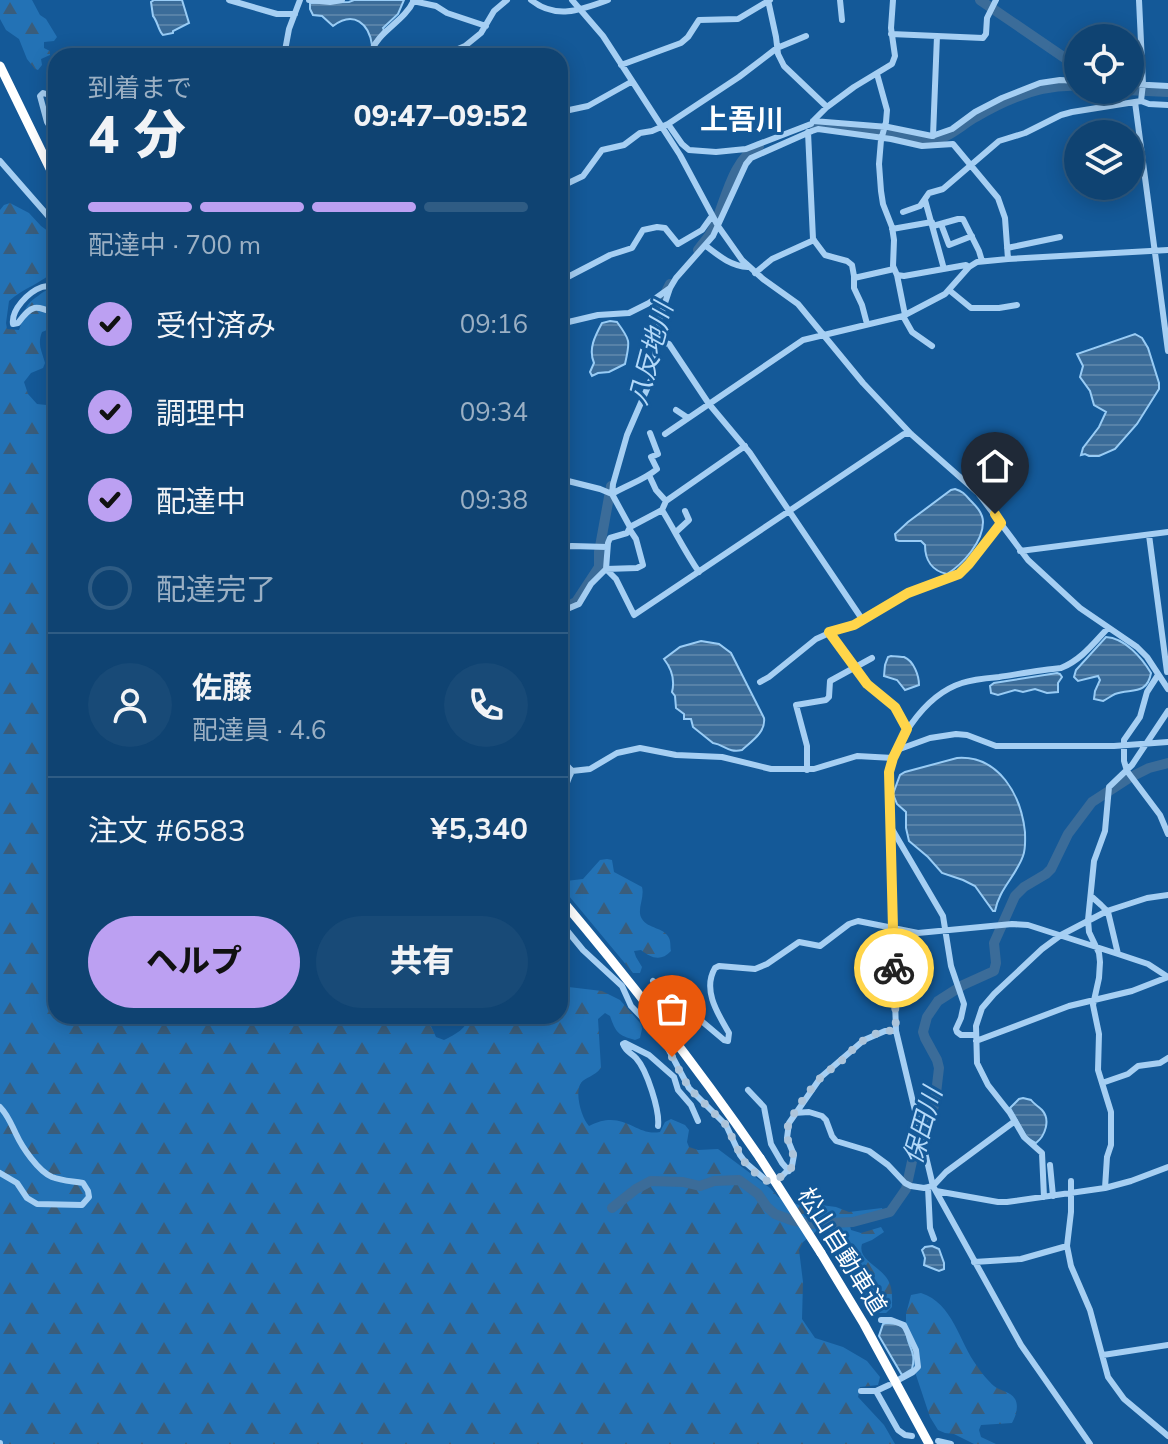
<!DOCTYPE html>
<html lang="ja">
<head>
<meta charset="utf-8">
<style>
	body { margin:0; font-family:"Nunito Sans","Noto Sans JP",sans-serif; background:#184a77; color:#f1f3f6; height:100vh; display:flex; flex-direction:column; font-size:30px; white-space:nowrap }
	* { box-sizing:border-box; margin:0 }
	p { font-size:26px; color:#9bb0c4 }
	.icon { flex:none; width:44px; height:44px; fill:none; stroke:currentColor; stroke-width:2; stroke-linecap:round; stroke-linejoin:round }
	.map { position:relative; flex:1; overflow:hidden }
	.sheet { position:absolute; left:48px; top:48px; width:520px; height:976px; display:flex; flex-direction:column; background:#0f4372; border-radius:24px; box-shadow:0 4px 20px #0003,0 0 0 2px #2f5c84 }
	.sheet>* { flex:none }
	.tools { position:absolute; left:1064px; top:24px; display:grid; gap:16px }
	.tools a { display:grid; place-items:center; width:80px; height:80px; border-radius:50%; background:#0f4372; box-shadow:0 4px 20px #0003,0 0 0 2px #2f5c84; font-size:40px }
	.pin { position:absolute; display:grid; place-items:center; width:68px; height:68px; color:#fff; margin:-82px -34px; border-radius:50% 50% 50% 0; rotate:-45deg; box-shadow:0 0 8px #0007 }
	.pin .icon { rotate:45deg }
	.courier { position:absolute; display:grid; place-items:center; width:80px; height:80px; margin:-40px; border:6px solid #ffd54a; border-radius:50%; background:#fff; color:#222; box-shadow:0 2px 10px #0007 }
	.overview em { font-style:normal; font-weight:800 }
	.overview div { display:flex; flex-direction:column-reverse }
	.overview { display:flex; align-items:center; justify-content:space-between; height:136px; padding:0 40px }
	h1 { font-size:52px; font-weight:800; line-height:60px }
	.bar { display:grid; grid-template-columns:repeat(4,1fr); gap:12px 8px; align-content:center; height:96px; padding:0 40px }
	.bar i { height:10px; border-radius:6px; background:#2f5c84 }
	.bar .selected { background:#bca0f2 }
	.bar p { grid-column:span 4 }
	.line { display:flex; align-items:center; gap:20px; padding:0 40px; border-top:2px solid #2f5c84 }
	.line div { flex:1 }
	.round { display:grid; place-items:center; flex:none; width:84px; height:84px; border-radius:42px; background:#184a77 }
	ol { padding:0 40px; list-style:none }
	li { display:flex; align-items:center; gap:24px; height:88px }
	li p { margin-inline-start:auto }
	li .icon { padding:8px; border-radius:50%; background:#bca0f2; color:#111; stroke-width:4 }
	li:last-child { color:#9bb0c4 }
	li i { width:44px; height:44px; border:4px solid #2f5c84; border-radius:50% }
	.action { display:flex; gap:16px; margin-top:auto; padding:16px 40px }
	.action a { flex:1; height:92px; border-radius:48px; background:#bca0f2; color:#111; font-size:32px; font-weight:800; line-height:92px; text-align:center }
	.action a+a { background:#184a77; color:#f1f3f6 }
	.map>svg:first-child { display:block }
	.forest { fill:url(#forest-firs) }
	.water { fill:url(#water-rules); stroke:#99ccf5; stroke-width:2 }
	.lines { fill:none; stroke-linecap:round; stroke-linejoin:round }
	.river { stroke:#3b6c99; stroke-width:10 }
	.minor-tunnel { stroke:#3772a7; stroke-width:6; stroke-dasharray:6 3; stroke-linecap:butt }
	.minor { stroke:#a6cff3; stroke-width:6 }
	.highway { stroke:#fff; stroke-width:9 }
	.highway-bridge { stroke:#fff; stroke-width:9 }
	.done { stroke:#adc5db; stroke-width:8; stroke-dasharray:0 14.4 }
	.route { stroke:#ffd54a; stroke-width:10 }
	.labels { text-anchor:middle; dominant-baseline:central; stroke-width:6; stroke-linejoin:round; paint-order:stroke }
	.street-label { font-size:24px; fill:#fff; stroke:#145998 }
	.water-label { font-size:26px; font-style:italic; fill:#b3d9f9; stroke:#145998 }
	.quarter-label { font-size:28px; font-weight:bold; fill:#fff; stroke:#145998 }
</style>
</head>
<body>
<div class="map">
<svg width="1168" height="1444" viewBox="0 0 1168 1444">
	<defs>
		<pattern id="forest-firs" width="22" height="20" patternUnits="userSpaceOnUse" patternTransform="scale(2)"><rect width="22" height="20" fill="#2372b5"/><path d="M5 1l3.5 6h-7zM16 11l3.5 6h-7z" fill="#3a5d7b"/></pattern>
		<pattern id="water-rules" width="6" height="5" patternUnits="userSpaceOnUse" patternTransform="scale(2)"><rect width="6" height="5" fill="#3b6c99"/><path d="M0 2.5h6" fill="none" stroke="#5882a8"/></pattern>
	</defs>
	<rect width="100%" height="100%" fill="#145998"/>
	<path class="forest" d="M0,0H32L40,15L46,19L57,37L54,41L44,42V48L50,51V55L41,59L42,65L38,70L35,69L27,59L19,39L6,30L0,19Z
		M10,203L29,213L41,226L56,237V269C43,283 23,288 9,301L6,323L7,329L19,330C26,314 21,307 38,296C44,291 48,289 56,288V335L47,330L42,332C37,345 42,351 45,363L43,368L31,373L24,382L28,394L37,404L56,406V1016H432L431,1026L436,1037L444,1040C455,1035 467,1028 470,1016H560V986L602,991L620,1000L641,1024L642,1029L640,1038L635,1040C618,1035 616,1033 610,1016L605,1013L598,1019L601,1068C594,1077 585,1077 581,1083C574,1093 582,1119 589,1126C624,1108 635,1137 660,1132L665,1122L671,1119L685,1125L689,1130L687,1142L689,1147L698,1150L718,1149L770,1188L778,1197L799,1205L806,1203L836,1207L849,1212L882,1208L884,1213L879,1219L860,1222L850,1226L851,1230L861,1233L881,1227L884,1232L872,1240L862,1244C857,1260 880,1266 888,1280C893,1289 892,1297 892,1307L886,1313H878L871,1308L830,1232L819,1229L803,1242L799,1250L803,1282L802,1319L815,1338L843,1347L867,1361L880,1377L878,1385L860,1387L858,1397L884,1425L895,1444H0V210L4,205Z
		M607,859L612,860L614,872L642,887C645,898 636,910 642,919C648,929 664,927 669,938C671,942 670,947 671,951C661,962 651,958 641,950L634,951L636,957L642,967L640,973H633L564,890L566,881L583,879L600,860Z
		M921,1293C953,1303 959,1342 977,1366C981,1372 988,1381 994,1386C1000,1391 1010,1391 1015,1399C1019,1406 1016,1416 1012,1423L981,1425L979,1430L981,1437L996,1444H974L954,1434L945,1433L938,1430L930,1417L914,1369L915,1359L906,1336V1314L911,1295Z"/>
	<path class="water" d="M154,0H182L189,23L173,31V33L163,35C158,30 158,22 153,16L151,2Z
		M354,0H404L398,14L383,28L384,30L372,45C369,24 354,10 333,26L322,16L313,15L310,9V3L349,2Z
		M610,321L617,322C631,341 630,341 625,364L609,372L598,373L592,376L590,372L594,363C588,349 595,336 602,323Z
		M1135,334L1142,338L1148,348L1159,383V389L1137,424L1115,449L1099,456H1089L1085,454L1081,455L1083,448L1099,427L1106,412L1094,405L1090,391L1080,377L1083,366L1077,354Z
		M955,489C962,491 965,494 970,500C976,506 983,513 983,522C983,542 963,564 947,574C932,571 925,560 925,545L921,541H899L896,540L895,534L908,522L951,490Z
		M1106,637C1125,638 1142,658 1151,673C1147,696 1130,688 1115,694C1111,696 1107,699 1103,701L1094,699L1095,691L1100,680L1098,676L1078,681L1074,677L1076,670Z
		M701,641L719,644L731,653L764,718C766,732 752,741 742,750C728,753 725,745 713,743L693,727L691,719H684V714L676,708L675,696L672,692C675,680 671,668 664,659L680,647Z
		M891,656C892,656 903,657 904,657C914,661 919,676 919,685L905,690L897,680L884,676L885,665L888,657Z
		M1057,673L1060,674L1062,677L1058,683V692L1047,693L1035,689L1023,692L1015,690L998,695L991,693L990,686L994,683Z
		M957,758C999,755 1021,795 1025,832C1025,840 1026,848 1023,856C1016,876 999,889 995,911H993L975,886L963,880L942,873L928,857L909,841L906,828V812L897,804L893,794L900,775L905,772Z
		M1023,1098L1031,1100C1034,1104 1038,1106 1042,1110C1051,1120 1045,1136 1036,1143L1027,1138L1010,1108L1019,1099Z
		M932,1246L939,1249L944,1263V1269L939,1271L924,1265L925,1258L922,1250L925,1247Z
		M886,1323L898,1324L906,1330C907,1347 917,1351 912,1369L902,1375L879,1336L883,1324Z"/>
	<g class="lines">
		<path class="river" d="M980,0L1078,67
			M1126,90L1168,92
			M814,125L874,129L925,141C947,141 958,127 976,117C1006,99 1042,84 1078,86
			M698,250C703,243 709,237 713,229C725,203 732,159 759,146
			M657,325L662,300L670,284
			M566,607L576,602L599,567V552L611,486
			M1133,776L1149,768L1168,763
			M612,1208L636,1189L651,1181L683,1182L700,1186L714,1181L739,1180L758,1194L767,1207L775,1214L791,1220L810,1224L853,1222L890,1212L906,1189L916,1143L932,1113L935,1102L939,1068L937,1060L925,1038L923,1032L927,1017L938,1001L963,985L994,971L996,963L994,943L1015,896L1024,887L1046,874L1051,869L1068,834L1092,802L1129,778"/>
		<path class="minor-tunnel" d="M643,1008L667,1002"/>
		<path class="minor" d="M229,0L277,14H295
			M309,0L330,2L342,0
			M531,0C556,20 581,10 608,0
			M572,0L603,36L662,127L680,155L718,226L742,260L763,279L798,304L863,383L911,434L978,493L1028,560L1080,608L1137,647L1147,657L1168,689
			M768,0L776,37L778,54L784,66L827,107
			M840,0L842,20
			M1139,0L1143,84L1141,101
			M413,1L436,6L447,13L486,26
			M891,34L983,38L986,34L987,18L996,0
			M284,56L289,29L300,0
			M370,56C376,31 404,23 414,0
			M442,56L465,46L481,33L494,11L507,0
			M621,65L681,43L688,37L699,20L738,19L770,0
			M877,74L887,110L886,122L881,140L879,164L881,191L883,204L892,227L894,240L893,266L897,275L904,276L966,265L969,267
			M1130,84L1168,86
			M56,97L43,93L40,96L47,122L56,136
			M1135,102L1168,351
			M560,112L588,106L631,82
			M813,121L888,127L932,136L952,129L975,112L1002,98L1040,83L1060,80L1078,81
			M813,121L827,107L854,87L892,64L895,56L891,28L893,0
			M668,124L739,77L777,48L806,36
			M808,132L813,239L825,255L847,261L852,265L854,276V288L862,305L867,324
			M933,136L937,36
			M0,161L56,225
			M560,187L583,176L602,150L624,145L640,133L652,131L668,124L682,144L689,150L716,152L746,149L811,124
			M925,200L944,269
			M903,212L920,206L929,193L943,189L999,141L1025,133L1061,115L1072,112L1141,101L1149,104L1168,105
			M941,224L949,245L972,236
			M933,226L958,219H963L979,251L982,261
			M892,229L932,222
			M706,246C719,256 731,266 748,267
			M1007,248L1060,237
			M755,273L772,259L814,240
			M897,275L905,315
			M854,278L894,269
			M560,281L610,255L632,248L643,230L657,227L665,228L678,244L702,230L712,216
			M56,286C52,286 45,286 42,287C28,292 11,310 13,324L18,323C32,304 35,305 56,314
			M949,290L971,308H999L1017,305
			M903,316L912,332L932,346
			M560,324L598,315L629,313L649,303L670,288
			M658,341L669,344L709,404L750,453L862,619
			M676,410L688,418
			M665,434L803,340L903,316L945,294L969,267L977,262L1008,259L1168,250
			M649,475L656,490L666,501
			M560,479L600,489L612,494
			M612,494C627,485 644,480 657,469L651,457L658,454L650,433
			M662,510C675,531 685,552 699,572
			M630,527L612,494L613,484L627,435L653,375L660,318L670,288L676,278L713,236L746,164L751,158L812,131L818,129L891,139L922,146L953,144L998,198L1005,218L1008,259
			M676,532L689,520L685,511
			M1149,535L1167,672
			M560,547L572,546L607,547
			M1020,551L1168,532
			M606,569L616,579L634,615L904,434H911
			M606,569L637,568L643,565L636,539L630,530
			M560,612L579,604L591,584L606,569L608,543L610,538L627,533L630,527L662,510L666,501L745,446
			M829,632L867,684L895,707L907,729
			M1158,675L1147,692L1140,717L1124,740V761L1127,771L1160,815L1168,834
			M760,682L769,677L816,639L836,630L854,625L908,593L947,580L959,574L969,564L1001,523
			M897,750L930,738L956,734L967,735L996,746H1114L1168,742
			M560,758L572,771
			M807,770V746L796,705L826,700L829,697L830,681L872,658
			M560,777L572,771L590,769L617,753L640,748L676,755L722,757L771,769H814L857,756L893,758
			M560,820L565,816C563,799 564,786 572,771
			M892,829L943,916L951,966L964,1004L961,1018L956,1029L957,1032L961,1035H975
			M1091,896L1101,905L1108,912L1118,954L1148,964L1168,977
			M560,922L583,950L622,986L631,1006L663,1039L689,1088L726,1125L740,1155L746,1163L767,1181L780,1178L792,1166L794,1155L787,1138L789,1123L821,1077L864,1040L885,1031H896
			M653,981L675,1000
			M667,1002L673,1000L679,1002L724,1040L728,1041L729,1033C718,1014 702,990 715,968L719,966L755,969L767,964L799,942L820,946L849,924L858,921L918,933L1012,924L1028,925L1118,954
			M976,1041L1069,1006L1132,991L1168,977
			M1102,1083L1128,1074L1138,1066L1160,1063L1168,1058
			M748,1090L764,1107L771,1144L782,1163L789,1171
			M0,1107C8,1115 11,1124 16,1134C22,1147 38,1171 52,1177C62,1181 72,1181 83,1183L88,1191L89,1197L82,1205L37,1204L27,1198L17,1183L0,1173
			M794,1113L809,1112L822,1116L826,1120L832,1136L836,1141L869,1151L888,1165L905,1183L911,1186L924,1188L933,1186L946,1172L1015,1121
			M658,1126C660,1111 647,1070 636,1058C630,1052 626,1052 623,1044L625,1043L649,1055L674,1077L678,1090L691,1105L698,1121
			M1050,1165L1053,1196
			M1071,1181V1212L1067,1246L1071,1266L1090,1310L1108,1377L1124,1399L1168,1436
			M928,1187L930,1228L934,1239
			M1105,1188L1107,1157L1111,1145V1112L1098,1070L1099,1034L1093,1005L1099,978L1100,962L1099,953L1089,932L1088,920L1094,861L1105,831L1109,787L1132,765L1168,711
			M936,1191L998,1202H1007L1105,1188L1131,1181L1168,1167
			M1044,1197L1042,1153L1024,1137L1010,1113L988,1085L977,1063L976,1026L982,1008L994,994L1042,949L1061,935L1107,911L1147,898L1168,895
			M974,1262L1021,1259L1067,1246
			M881,1320H891L904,1325L916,1350L918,1367L913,1372L900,1379
			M1103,1355L1168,1345
			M861,1391H876L889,1385
			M876,1391L898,1430L905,1435L912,1436
			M938,1441L951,1444
			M0,1443V1444
			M1090,1444L1021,1345L933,1186L896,1031L888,784C890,746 924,695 962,683C973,679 987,678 999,677C1019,674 1040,670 1061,668C1081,660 1093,644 1108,628"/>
		<path class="highway" d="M0,66L56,181
			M560,898C631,982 698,1068 760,1158
			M821,1253L864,1324L929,1444"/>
		<path class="highway-bridge" d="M760,1158L821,1253"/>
	</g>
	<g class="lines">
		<path class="done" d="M672,1057L689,1088L726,1125L743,1160L751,1170L767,1181C777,1179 788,1176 792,1166C798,1154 785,1143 787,1130C789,1116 814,1084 824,1074C829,1070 835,1067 839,1063C849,1055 855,1045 867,1038C876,1033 885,1030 896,1031L894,968"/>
		<path class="route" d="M894,968L889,772L893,758L907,729L895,707L867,684L829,632L854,625L908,593L959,574L969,564L1001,523L995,514"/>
	</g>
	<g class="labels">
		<g class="street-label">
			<text transform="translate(842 1251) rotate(58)">松山自動車道</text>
		</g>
		<g class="water-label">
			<text transform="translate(651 354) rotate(-75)">八反地川</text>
			<text transform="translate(923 1126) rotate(-74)">保田川</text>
		</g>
		<g class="quarter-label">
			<text x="742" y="120">上吾川</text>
		</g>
	</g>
</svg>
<div class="tools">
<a><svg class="icon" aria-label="locate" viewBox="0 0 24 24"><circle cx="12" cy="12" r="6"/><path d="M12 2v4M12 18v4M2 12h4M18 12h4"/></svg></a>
<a><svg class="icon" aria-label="layers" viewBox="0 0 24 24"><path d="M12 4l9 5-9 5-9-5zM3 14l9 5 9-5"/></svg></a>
</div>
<div class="pin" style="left:672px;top:1057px;background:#ea580c"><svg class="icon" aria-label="bag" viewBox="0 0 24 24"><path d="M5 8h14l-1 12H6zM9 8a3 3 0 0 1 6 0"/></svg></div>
<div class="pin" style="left:995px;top:514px;background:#1f2937"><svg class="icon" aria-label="home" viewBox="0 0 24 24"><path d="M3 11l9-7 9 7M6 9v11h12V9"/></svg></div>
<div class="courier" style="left:894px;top:968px"><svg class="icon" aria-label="bike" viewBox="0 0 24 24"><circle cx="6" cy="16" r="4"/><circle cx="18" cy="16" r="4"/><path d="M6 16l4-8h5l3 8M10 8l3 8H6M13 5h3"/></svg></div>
<section class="sheet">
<div class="overview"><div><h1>4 分</h1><p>到着まで</p></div><em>09:47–09:52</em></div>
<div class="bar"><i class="selected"></i><i class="selected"></i><i class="selected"></i><i></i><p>配達中 · 700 m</p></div>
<ol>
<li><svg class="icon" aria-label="check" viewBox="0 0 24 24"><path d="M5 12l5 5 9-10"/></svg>受付済み<p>09:16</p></li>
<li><svg class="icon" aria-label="check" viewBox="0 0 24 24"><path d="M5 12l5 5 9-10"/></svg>調理中<p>09:34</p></li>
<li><svg class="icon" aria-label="check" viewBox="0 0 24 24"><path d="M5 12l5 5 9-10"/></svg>配達中<p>09:38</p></li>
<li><i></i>配達完了</li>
</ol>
<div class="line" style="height:144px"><a class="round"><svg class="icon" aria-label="person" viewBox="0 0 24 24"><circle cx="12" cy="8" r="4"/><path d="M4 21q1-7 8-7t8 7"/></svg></a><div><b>佐藤</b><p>配達員 · 4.6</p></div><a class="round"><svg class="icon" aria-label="phone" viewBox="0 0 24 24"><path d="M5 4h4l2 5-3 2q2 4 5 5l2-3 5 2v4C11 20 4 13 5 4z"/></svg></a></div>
<div class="line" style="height:104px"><div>注文 #6583</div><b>¥5,340</b></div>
<div class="action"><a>ヘルプ</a><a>共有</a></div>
</section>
</div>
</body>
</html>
